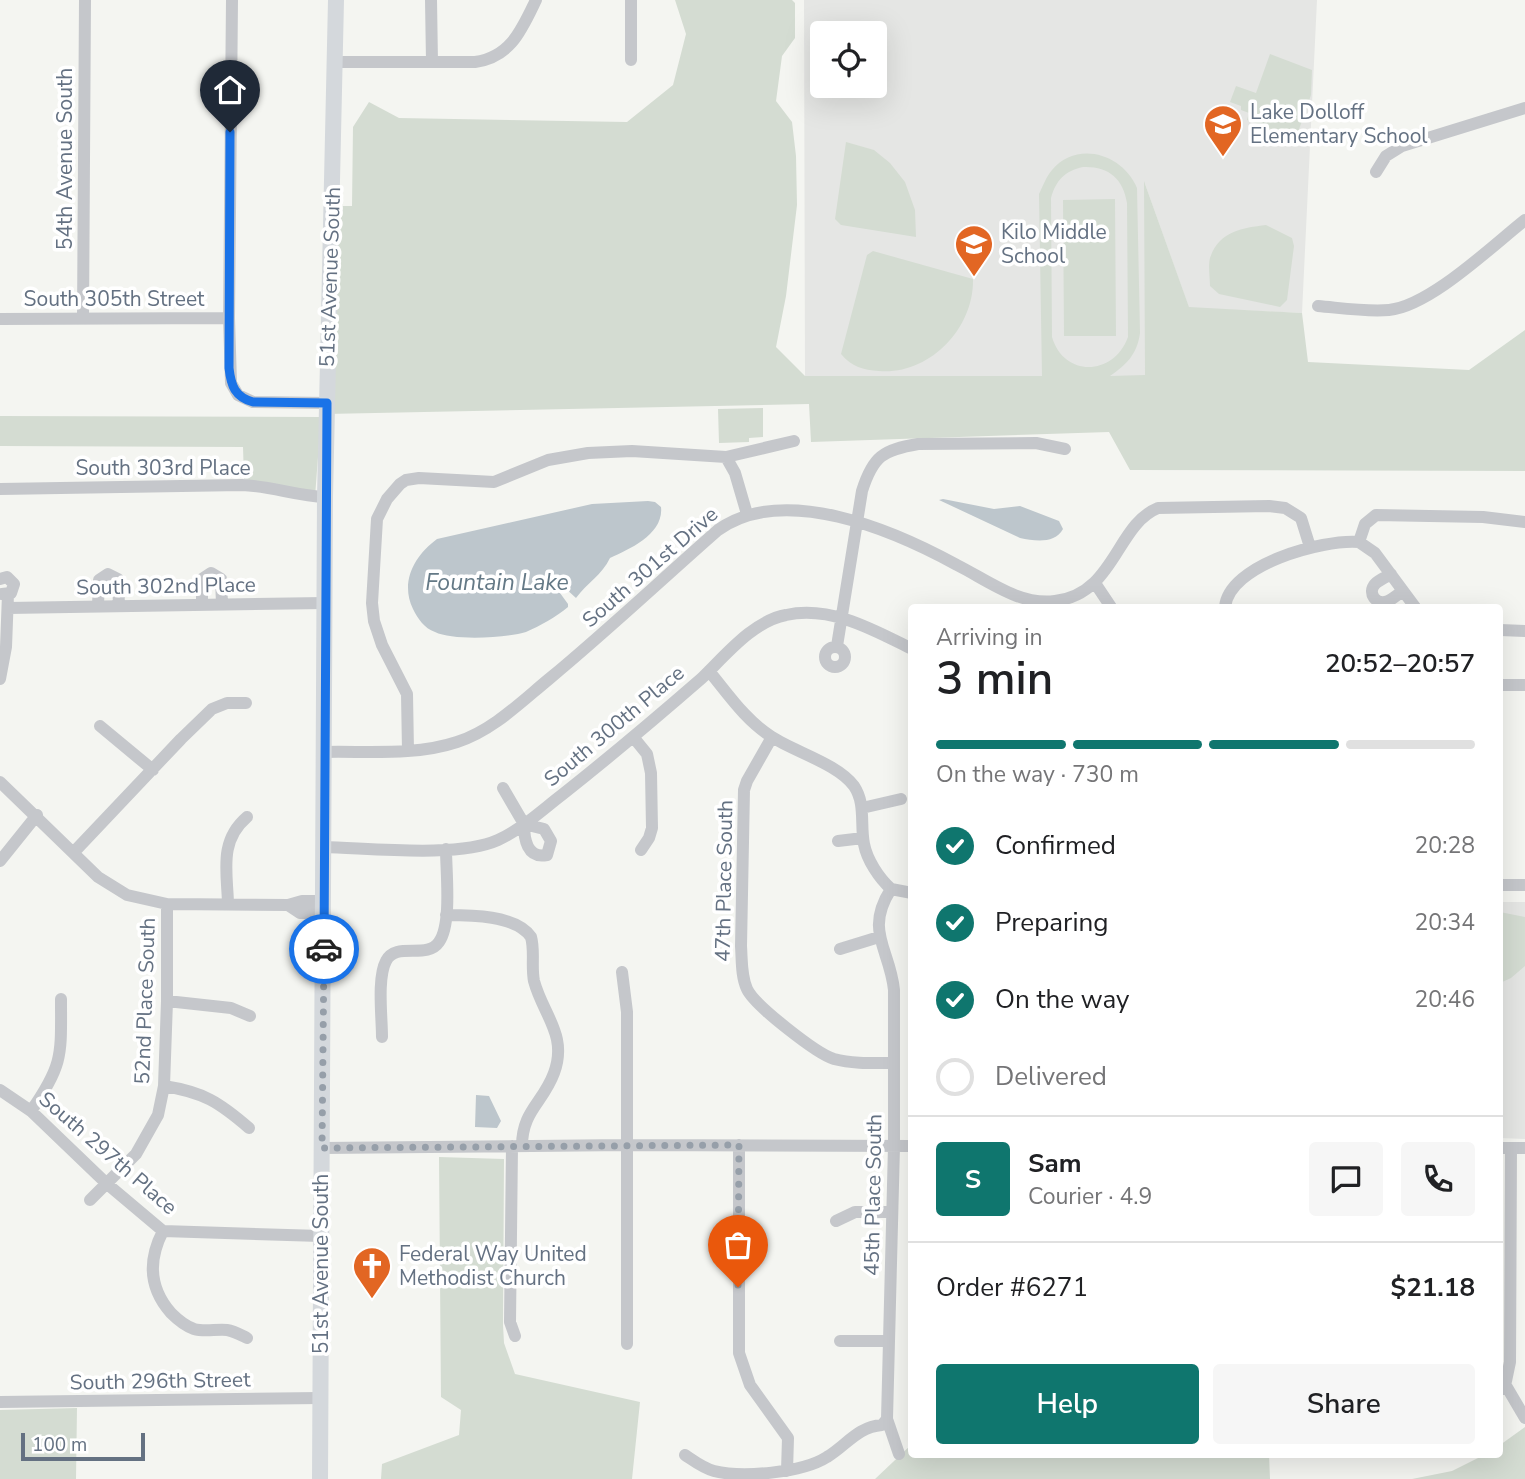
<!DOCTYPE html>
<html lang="en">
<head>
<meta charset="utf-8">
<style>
	body { margin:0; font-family:"Nunito Sans",sans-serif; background:#f6f6f6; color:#202124; height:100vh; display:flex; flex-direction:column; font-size:26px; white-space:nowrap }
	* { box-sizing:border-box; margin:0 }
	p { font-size:23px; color:#757577 }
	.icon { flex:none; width:38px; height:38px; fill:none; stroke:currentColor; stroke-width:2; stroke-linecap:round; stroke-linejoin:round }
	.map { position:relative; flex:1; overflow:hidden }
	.panel { position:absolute; left:908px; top:604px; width:595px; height:854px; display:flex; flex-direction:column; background:#fff; border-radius:7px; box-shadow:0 7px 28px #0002 }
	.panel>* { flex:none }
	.fabs { position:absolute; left:810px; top:21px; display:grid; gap:14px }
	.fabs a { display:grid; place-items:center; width:77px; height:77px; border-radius:7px; background:#fff; box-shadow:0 7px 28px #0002; font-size:35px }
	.scale { position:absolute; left:21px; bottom:18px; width:124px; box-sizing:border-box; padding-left:7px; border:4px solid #647182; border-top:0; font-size:19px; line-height:24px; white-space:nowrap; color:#647182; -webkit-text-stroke:5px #fff; paint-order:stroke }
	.pin { position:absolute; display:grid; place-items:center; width:60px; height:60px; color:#fff; margin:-72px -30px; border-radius:50% 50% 50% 0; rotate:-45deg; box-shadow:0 0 7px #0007 }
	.pin .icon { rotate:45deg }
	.courier { position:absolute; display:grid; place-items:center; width:70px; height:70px; margin:-35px; border:5px solid #1a73e8; border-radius:50%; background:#fff; color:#222; box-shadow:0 2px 9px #0007 }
	.overview em { font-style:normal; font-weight:600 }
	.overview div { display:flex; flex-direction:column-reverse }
	.overview { display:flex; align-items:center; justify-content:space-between; height:119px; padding:0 28px }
	h1 { font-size:46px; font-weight:600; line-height:52px }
	.bar { display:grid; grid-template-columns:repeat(4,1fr); gap:10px 7px; align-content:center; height:84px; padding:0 28px }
	.bar i { height:9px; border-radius:5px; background:#e0e0e0 }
	.bar .current { background:#0f766e }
	.bar p { grid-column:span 4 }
	.line { display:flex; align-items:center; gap:18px; padding:0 28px; border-top:2px solid #e0e0e0 }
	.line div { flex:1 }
	.round { display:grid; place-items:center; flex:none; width:74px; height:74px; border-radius:7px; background:#f6f6f6 }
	ol { padding:0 28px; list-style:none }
	li { display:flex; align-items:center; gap:21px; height:77px }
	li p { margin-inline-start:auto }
	li .icon { padding:7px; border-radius:50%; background:#0f766e; color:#fff; stroke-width:4 }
	li:last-child { color:#757577 }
	li i { width:38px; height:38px; border:4px solid #e0e0e0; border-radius:50% }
	.cta { display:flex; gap:14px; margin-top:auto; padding:14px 28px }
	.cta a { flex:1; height:80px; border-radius:7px; background:#0f766e; color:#fff; font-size:28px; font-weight:600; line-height:80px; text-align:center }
	.cta a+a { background:#f6f6f6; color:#202124 }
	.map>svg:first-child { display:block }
	.built { fill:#e5e6e4; fill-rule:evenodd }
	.green { fill:#d4dcd2; fill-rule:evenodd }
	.water { fill:#bdc6cc }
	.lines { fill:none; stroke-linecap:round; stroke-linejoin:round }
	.minor { stroke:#c5c7cb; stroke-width:12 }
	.major { stroke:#d4d8dc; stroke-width:16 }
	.done { stroke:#969fa9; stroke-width:7; stroke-dasharray:0 12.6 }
	.route { stroke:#1a73e8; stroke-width:9 }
	.labels { text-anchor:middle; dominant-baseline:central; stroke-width:7; stroke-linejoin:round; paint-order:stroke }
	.poi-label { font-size:21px; fill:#647182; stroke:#fff; text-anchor:start }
	.street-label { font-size:21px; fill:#647182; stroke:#fff }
	.water-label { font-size:23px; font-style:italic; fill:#647986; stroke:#fff }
</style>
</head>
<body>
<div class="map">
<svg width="1525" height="1479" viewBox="0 0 1525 1479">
	<rect width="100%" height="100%" fill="#f4f5f1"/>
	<path class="built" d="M804,0H1317L1302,313L1189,308L1145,184V376H805ZM822,33H875V86H822Z
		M1500,902H1525V1139L1500,1138Z"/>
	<path class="green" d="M675,0H792L795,3V38L782,56L776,101L792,122L796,156L797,205L786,296L776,347L805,376H1042L1039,194C1043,186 1046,177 1052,170C1077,140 1123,154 1137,188L1140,333C1137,355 1126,365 1110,376L1145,375L1144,181L1189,307L1302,313L1308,362L1469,370L1525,330V471L1130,470L1109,432L811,442L809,404L326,414L332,206H352L353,127L369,102L399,118L627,122L673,85L686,34ZM1083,167C1108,166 1123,178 1127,203L1128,337C1114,376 1064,378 1052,337L1051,198C1056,180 1065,171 1083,167Z
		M1270,54L1312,70L1311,95L1296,138L1247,120L1249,113L1241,110V106L1230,102L1236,86L1256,93Z
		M846,142L874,150L890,163L905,182L915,210L916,237L841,225L835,219Z
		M1115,199L1116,336H1064L1063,200Z
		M1266,225L1292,238L1294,246L1287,300L1280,307L1219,294L1210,286C1210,278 1208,266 1210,258C1219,231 1242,228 1266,225Z
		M873,251L973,279C974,329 929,375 879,371C863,370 852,367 841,354L867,255Z
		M763,408V437L749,438V442L719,443L718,409Z
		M0,416L321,417L315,497L244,479L243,447L0,446Z
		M1500,912L1525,917V966L1511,978L1500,983Z
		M439,1157L504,1159L503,1325L504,1343L515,1374L640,1402L632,1479H381L382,1464L459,1435L461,1410L441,1397Z
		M77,1408L76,1479H0V1410Z
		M1525,1427V1479H1412L1452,1471L1486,1454H1500V1445Z
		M912,1444V1454H1269L1270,1479H875Z"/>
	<path class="water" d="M943,499L994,509L1020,506L1059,521L1063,529C1055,544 1035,541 1020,538L939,500Z
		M648,501L655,502L661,507C664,534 630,549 610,558C602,575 587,583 576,598L565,588L562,581L554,582L553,590L560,593L568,604V607C556,617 540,626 526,632C506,638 453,641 435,632C424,628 418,619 413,609C400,582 414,556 437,539L592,504Z
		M476,1095L489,1096L501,1121L497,1128L475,1127Z"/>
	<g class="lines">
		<path class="minor" d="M232,0L229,318L231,383L238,395L253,402L327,403
			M431,0L432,62
			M631,0V60
			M336,62H475C511,57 522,29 536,0
			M1376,172L1386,156L1402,146L1525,108
			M1318,306C1341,308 1366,312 1389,310C1430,306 1492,246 1525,220
			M0,319L229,318
			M83,319L85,0
			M726,457L735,473L747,514
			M0,489L242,485C271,486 297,496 325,497
			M1359,542L1375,553L1415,607
			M1391,574C1386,577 1379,580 1375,584C1367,593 1376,606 1388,601C1393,599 1398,594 1403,591
			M0,579L7,577L14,584L11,593L2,594
			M1095,583L1111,607
			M202,605V579L211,573L221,579L222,604
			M98,606L99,580L108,574L118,579L119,606
			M1225,607C1229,565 1322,539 1359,542L1365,524L1376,515L1483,517L1525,522
			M8,608L325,603
			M1500,630L1525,631
			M837,646L862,491C873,456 883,450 918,444L1036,443L1065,449
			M825 657a10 10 0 1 1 20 0a10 10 0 1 1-20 0Z
			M709,671C728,694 746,721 772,737C795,752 838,764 854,786C866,804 860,824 864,844C867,860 879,878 891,889
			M0,679L6,647L8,594
			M1500,685H1525
			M100,726L153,770
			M772,737L747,781L744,790L741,946C742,960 741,976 747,989C754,1005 817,1054 834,1059C853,1064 874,1063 894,1063
			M634,738L647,754L651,773L652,828L649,838L641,850
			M408,751L407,694L382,645L374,621L372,603L377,519L387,499L400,484L406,480L419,478L494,482L548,460L588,453L632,451L726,457L794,441
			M324,752C368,751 415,756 457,742C492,731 521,702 549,679C607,631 661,580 718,530C784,483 893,530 957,565C987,580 1020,606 1055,601C1115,594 1116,525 1158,508L1269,506L1285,508L1301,518L1310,547
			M0,782L98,877L127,895L167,904L288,905
			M503,788L524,824
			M862,808L901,799
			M524,824L544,829L551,841L547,855C527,859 524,839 524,824Z
			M838,841L863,838
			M324,847C370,848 458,858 498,840C522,829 542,810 563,794C611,756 656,718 702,678C725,656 753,621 786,615C830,605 874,630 912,649
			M74,852L181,739L212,709L227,703H246
			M0,861L37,815
			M1500,885H1525
			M891,889C864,931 890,949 894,990V1146L887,1419L899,1454
			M891,889L912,893
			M228,903C227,871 219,841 247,817
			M324,913H300L288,905L302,901H324
			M446,915C470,915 516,915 531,937C535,951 531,966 534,981C543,1015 568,1035 554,1073C543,1103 522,1111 522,1146
			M840,949L879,937
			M622,972L627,1012V1344
			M167,1001L231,1008L250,1016
			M382,1037C382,1017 377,978 386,961C396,941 427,960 439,942C452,924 446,872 446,849
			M164,1086C203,1092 219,1102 249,1128
			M0,1090L31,1111L106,1183L163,1231L321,1236
			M31,1111C64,1064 61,1054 61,999
			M739,1145V1353L750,1385L788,1438L787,1471
			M512,1146L510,1322L515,1336
			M322,1148L627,1145L912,1146
			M1500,1148H1525
			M90,1200L136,1154L158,1115L164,1086L167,1001V904
			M836,1221L855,1212H892
			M163,1231C148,1260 149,1288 171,1313C177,1319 185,1326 194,1329C204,1332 216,1329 227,1330C234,1331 241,1335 247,1338
			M840,1341H889
			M1505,1384L1525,1418
			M1500,1390L1506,1381L1510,1362L1511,1148
			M0,1402L320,1398
			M685,1455C694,1461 703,1468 714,1471C742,1478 802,1473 827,1457C847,1445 857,1427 882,1425L887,1419"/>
		<path class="major" d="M320,1479L325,497L336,0"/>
	</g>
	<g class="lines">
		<path class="done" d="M324,949L322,1148L739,1145L738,1287"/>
		<path class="route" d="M230,132L229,368C231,386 235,397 253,402L327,403L324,949"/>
	</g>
	<defs>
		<symbol id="school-pin" viewBox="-11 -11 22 30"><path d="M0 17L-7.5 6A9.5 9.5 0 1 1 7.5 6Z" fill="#e26623" stroke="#fff"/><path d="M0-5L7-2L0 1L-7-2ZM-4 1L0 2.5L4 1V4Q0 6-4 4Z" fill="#fff"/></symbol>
		<symbol id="church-pin" viewBox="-11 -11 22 30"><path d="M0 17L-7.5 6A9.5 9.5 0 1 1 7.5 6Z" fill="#e26623" stroke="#fff"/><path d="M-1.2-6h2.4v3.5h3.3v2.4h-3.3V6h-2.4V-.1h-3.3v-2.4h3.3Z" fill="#fff"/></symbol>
	</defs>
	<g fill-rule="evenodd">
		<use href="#school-pin" x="1201" y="102" width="44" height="60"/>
		<use href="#school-pin" x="952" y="222" width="44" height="60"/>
		<use href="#church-pin" x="350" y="1244" width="44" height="60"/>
	</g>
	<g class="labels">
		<g class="poi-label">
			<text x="1250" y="112">Lake Dolloff<tspan x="1250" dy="24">Elementary School</tspan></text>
			<text x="1001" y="232">Kilo Middle<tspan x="1001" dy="24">School</tspan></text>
			<text x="399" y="1254">Federal Way United<tspan x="399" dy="24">Methodist Church</tspan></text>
		</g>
		<g class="street-label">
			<text transform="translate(65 159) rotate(-90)">54th Avenue South</text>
			<text transform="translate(330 277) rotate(-88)">51st Avenue South</text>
			<text x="114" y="299">South 305th Street</text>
			<text x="163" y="468">South 303rd Place</text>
			<text transform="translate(650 567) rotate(-41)">South 301st Drive</text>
			<text transform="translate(166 586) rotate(-1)">South 302nd Place</text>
			<text transform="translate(614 726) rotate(-40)">South 300th Place</text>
			<text transform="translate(724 881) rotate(-89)">47th Place South</text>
			<text transform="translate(145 1001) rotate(-88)">52nd Place South</text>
			<text transform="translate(108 1153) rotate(41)">South 297th Place</text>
			<text transform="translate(873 1195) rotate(-89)">45th Place South</text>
			<text transform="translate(321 1264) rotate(-90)">51st Avenue South</text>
			<text transform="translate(160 1381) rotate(-1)">South 296th Street</text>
		</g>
		<g class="water-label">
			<text x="497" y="582">Fountain Lake</text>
		</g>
	</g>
</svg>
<div class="fabs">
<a><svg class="icon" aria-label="locate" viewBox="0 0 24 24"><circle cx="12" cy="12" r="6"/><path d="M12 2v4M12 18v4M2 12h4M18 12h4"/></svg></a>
</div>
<div class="scale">100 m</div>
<div class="pin" style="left:738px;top:1287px;background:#ea580c"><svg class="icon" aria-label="bag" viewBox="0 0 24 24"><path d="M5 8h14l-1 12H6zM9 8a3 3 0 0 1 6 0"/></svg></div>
<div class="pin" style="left:230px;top:132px;background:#1f2937"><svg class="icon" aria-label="home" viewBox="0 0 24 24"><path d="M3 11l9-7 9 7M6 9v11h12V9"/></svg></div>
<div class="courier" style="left:324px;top:949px"><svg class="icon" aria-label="car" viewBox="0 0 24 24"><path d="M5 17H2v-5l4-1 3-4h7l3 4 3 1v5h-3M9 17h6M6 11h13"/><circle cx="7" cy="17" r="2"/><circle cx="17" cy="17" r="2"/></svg></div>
<section class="panel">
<div class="overview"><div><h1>3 min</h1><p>Arriving in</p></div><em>20:52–20:57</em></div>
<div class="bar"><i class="current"></i><i class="current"></i><i class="current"></i><i></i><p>On the way · 730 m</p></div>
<ol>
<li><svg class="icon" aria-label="check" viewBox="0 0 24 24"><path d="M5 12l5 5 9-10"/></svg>Confirmed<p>20:28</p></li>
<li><svg class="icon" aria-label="check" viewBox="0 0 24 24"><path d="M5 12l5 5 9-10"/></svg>Preparing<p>20:34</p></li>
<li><svg class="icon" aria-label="check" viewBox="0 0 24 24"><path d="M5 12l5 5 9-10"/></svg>On the way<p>20:46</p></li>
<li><i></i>Delivered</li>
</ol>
<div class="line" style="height:126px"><b class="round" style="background:#0f766e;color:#fff">S</b><div><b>Sam</b><p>Courier · 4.9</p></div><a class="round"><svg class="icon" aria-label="chat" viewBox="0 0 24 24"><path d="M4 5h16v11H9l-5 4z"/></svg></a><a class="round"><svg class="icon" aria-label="phone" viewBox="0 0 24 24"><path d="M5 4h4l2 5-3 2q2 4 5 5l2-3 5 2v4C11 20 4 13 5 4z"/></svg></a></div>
<div class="line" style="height:91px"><div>Order #6271</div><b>$21.18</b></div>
<div class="cta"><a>Help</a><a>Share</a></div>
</section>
</div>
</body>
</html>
